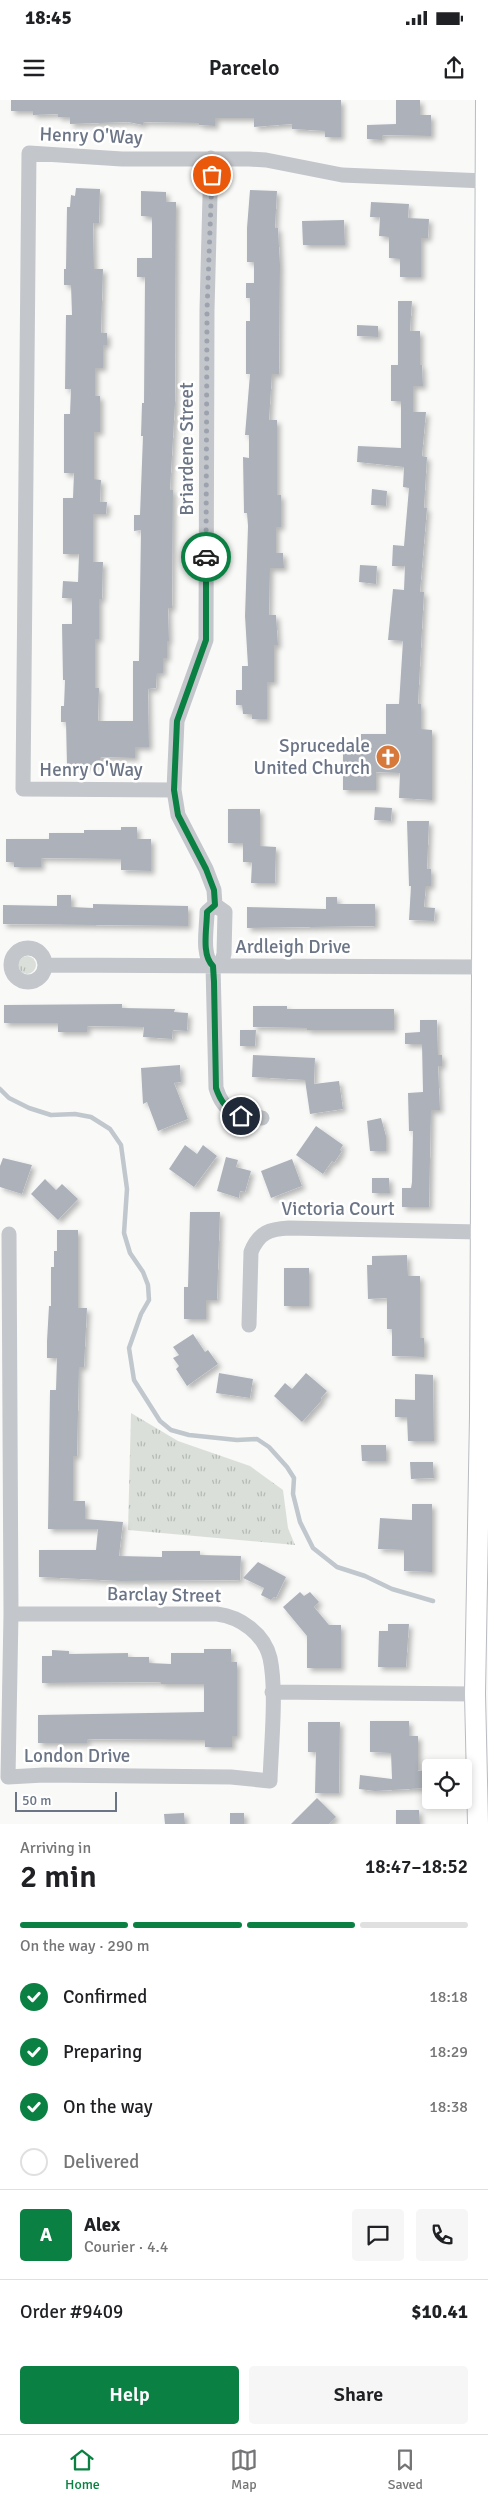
<!DOCTYPE html>
<html lang="en">
<head>
<meta charset="utf-8">
<style>
	body { margin:0; font-family:Signika,sans-serif; background:#f6f6f6; color:#202124; height:100vh; display:flex; flex-direction:column; font-size:19px; white-space:nowrap }
	* { box-sizing:border-box; margin:0 }
	p { font-size:16px; color:#757577 }
	.icon { flex:none; width:28px; height:28px; fill:none; stroke:currentColor; stroke-width:2; stroke-linecap:round; stroke-linejoin:round }
	.map { position:relative; height:1724px; overflow:hidden }
	.panel { display:flex; flex-direction:column; background:#fff; flex:1 }
	.panel>* { flex:none }
	.buttons { position:absolute; left:422px; top:1659px; display:grid; gap:10px }
	.buttons a { display:grid; place-items:center; width:50px; height:50px; border-radius:5px; background:#fff; box-shadow:0 2px 8px #0003; font-size:25px }
	.scale { position:absolute; left:15px; bottom:12px; width:102px; box-sizing:border-box; padding-left:5px; border:2px solid #6b7586; border-top:0; font-size:14px; line-height:18px; white-space:nowrap; color:#6b7586; -webkit-text-stroke:4px #fff; paint-order:stroke }
	.pin { position:absolute; display:grid; place-items:center; width:42px; height:42px; color:#fff; margin:-21px; border:2px solid #fff; border-radius:50%; box-shadow:0 1px 5px #0007 }
	.courier { position:absolute; display:grid; place-items:center; width:50px; height:50px; margin:-25px; border:4px solid #0b8043; border-radius:50%; background:#fff; color:#222; box-shadow:0 1px 6px #0007 }
	.summary em { font-style:normal; font-weight:600 }
	.summary div { display:flex; flex-direction:column-reverse }
	.summary { display:flex; align-items:center; justify-content:space-between; height:85px; padding:0 20px }
	h1 { font-size:32px; font-weight:600; line-height:38px }
	.bar { display:grid; grid-template-columns:repeat(4,1fr); gap:8px 5px; align-content:center; height:60px; padding:0 20px }
	.bar i { height:6px; border-radius:4px; background:#e0e0e0 }
	.bar .current { background:#0b8043 }
	.bar p { grid-column:span 4 }
	.line { display:flex; align-items:center; gap:12px; padding:0 20px; border-top:1px solid #e0e0e0 }
	.line div { flex:1 }
	.round { display:grid; place-items:center; flex:none; width:52px; height:52px; border-radius:5px; background:#f6f6f6 }
	ol { padding:0 20px; list-style:none }
	li { display:flex; align-items:center; gap:15px; height:55px }
	li p { margin-inline-start:auto }
	li .icon { padding:5px; border-radius:50%; background:#0b8043; color:#fff; stroke-width:4 }
	li:last-child { color:#757577 }
	li i { width:28px; height:28px; border:2px solid #e0e0e0; border-radius:50% }
	.cta { display:flex; gap:10px; margin-top:auto; padding:10px 20px }
	.cta a { flex:1; height:58px; border-radius:5px; background:#0b8043; color:#fff; font-size:20px; font-weight:600; line-height:58px; text-align:center }
	.cta a+a { background:#f6f6f6; color:#202124 }
	.status { display:flex; justify-content:space-between; align-items:center; height:35px; padding:0 25px; background:#fff; direction:ltr }
	.status svg { height:14px; fill:currentColor }
	header { display:flex; justify-content:space-between; align-items:center; height:65px; padding:0 20px; background:#fff; font-size:22px; font-weight:600 }
	.tab-bar { display:flex; justify-content:space-around; align-items:center; height:70px; border-top:1px solid #e0e0e0; background:#fff; font-size:14px; color:#757577 }
	.tab-bar a { display:grid; justify-items:center; gap:2px }
	.tab-bar .current { color:#0b8043 }
	.map>svg:first-child { display:block }
	.grass { fill:url(#grass-tufts) }
	.lines { fill:none; stroke-linecap:round; stroke-linejoin:round }
	.stream { stroke:#c0c7cd; stroke-width:4.5 }
	.building { fill:#adb2ba; filter:url(#shadow) }
	.secondary-casing { stroke:#b8bbc0; stroke-width:22 }
	.street { stroke:#c3c6ca; stroke-width:15 }
	.secondary { stroke:#fff; stroke-width:20 }
	.done { stroke:#9da3ae; stroke-width:5; stroke-dasharray:0 9 }
	.route { stroke:#0b8043; stroke-width:6 }
	.labels { text-anchor:middle; dominant-baseline:central; stroke-width:5; stroke-linejoin:round; paint-order:stroke }
	.street-label { font-size:19px; fill:#6b7586; stroke:#fff }
	.poi-label { font-size:19px; fill:#6b7586; stroke:#fff; text-anchor:end }
</style>
</head>
<body>
<div class="status"><b>18:45</b><svg viewBox="0 0 49 12"><path d="M0 12V9h3v3zM5 12V6h3v6zM10 12V3h3v9zM15 12V0h3v12zM26 1h20v11H26zM47 4h2v5h-2z"/></svg></div>
<header><svg class="icon" aria-label="menu" viewBox="0 0 24 24"><path d="M4 6h16M4 12h16M4 18h16"/></svg>Parcelo<svg class="icon" aria-label="share" viewBox="0 0 24 24"><path d="M12 15V3M7 8l5-5 5 5M5 13v7h14v-7"/></svg></header>
<div class="map">
<svg width="488" height="1724" viewBox="0 0 488 1724">
	<defs>
		<pattern id="grass-tufts" width="24" height="20" patternUnits="userSpaceOnUse" patternTransform="scale(1.25)"><rect width="24" height="20" fill="#dae0d9"/><path d="M3 7l-1-3M5 7V3M7 7l1-3M15 17l-1-3M17 17v-4M19 17l1-3" fill="none" stroke="#b5bab6"/></pattern>
		<filter id="shadow"><feDropShadow dx="3.5" dy="3.5" stdDeviation="2.5" flood-color="#0004"/></filter>
	</defs>
	<rect width="100%" height="100%" fill="#f9f9f8"/>
	<path class="grass" d="M18 865a9 9 0 1 1 18 0a9 9 0 1 1-18 0Z
		M131,1313L178,1341L250,1366L283,1390L288,1428L295,1445L128,1430Z"/>
	<g class="lines">
		<path class="stream" d="M0,989L9,998L29,1008L51,1015L75,1014L91,1017L110,1029L121,1045L127,1089L124,1133L130,1153L143,1172L148,1185L149,1200L141,1214L129,1248L134,1280L160,1321L171,1330L189,1335L237,1340L257,1339L269,1347L287,1367L294,1378L293,1394L300,1422L313,1448L337,1467L365,1476L392,1489L433,1501"/>
	</g>
	<path class="building" d="M11,0H341V37H325V31L292,29V24L254,27V18H215V26L199,25V23L143,22V25L128,22L70,24V17H58V14L33,15V11H11Z
		M396,0H420V15H431V36L382,35V40L367,39V25L396,24Z
		M76,88L100,89L99,123H93L94,169H103L101,233H107V245H103V268H95V296H100V332H94V379L101,380L100,402H107L106,414H93V462H103L102,499H99V539H95V588H99L98,621H133V561H139L141,430L134,431V415H140L143,336H141L142,303H144L145,177H137V158H152V117L141,116V91L166,92V102H176L175,304L170,390H173L172,508H168L169,541H167V558H163V573H157L156,588L148,589L149,647H135V658L100,657V665L67,666L66,622H61V606H64L65,580H63L62,524H72V498H62L63,481L78,482L79,454H63V398H73L74,373H64V314H70L71,289H65L66,215H72L71,185H64V169H66L67,107H70L71,95L75,96Z
		M250,90L277,91L275,128H278L280,165L279,274H272L269,320H277V395H281V427H276V453H283L284,468H270L269,515H276L278,545H274V582H267V619H252V614H243L242,605H236V590H242V566H248L245,516L248,426L247,413H244L243,357L249,358V335H245L250,274H246V221H250V198H246V183H254V162H247V128Z
		M371,102L409,104L408,118L429,119L428,138H421V177H400V159L389,158V137L379,136L380,117H370Z
		M344,120L345,145H303L302,121Z
		M398,201H412L410,231H420V265H422L423,286H413V312H426L422,356L427,357L424,408H427L420,492H424L418,604H421V629L432,630V700L399,698L400,673L376,672V690H343V649L361,650V634H386V604H399L403,541L388,540L393,489L404,490L405,466H392L393,445L404,446L409,388L403,387L404,367L357,362L358,346L401,348V301H391V265H398Z
		M357,225L378,226V237L357,236Z
		M372,389L387,391L386,406L371,405Z
		M360,465L377,466L376,484L359,482Z
		M375,707L392,708L391,721L374,720Z
		M228,709H260V746L276,747L275,783H251L252,762H243V743H228Z
		M407,721H429L427,769H431V786H426L424,807L435,808L434,821L409,820L411,786H409Z
		M121,727H137V739H151V771L121,770V759L41,758V767H14V762H6V739H49V733H84V730H121Z
		M57,795H71V807L93,808V804L188,806V826L3,824V805L57,806Z
		M326,797H337V804H375V826L247,828V807L326,809Z
		M122,904V908L175,909L174,912L188,913L187,931L173,930L172,939L143,937L144,927L87,926V932H58V923H4V905Z
		M253,906H287V909H394V930H307V928L253,927Z
		M420,920H437L438,955H442V966H438L440,1010H431L429,1107H402V1088H411L412,1082L413,1031H409L408,993L423,992L422,944H405V933L420,932Z
		M240,930H256L255,946H240Z
		M253,955L315,958L314,984L339,981L343,1009L310,1014L305,980L252,977Z
		M180,965L181,982L174,983L188,1019L158,1031L147,1002L143,1004L141,968Z
		M381,1018L386,1036V1051H370L367,1021Z
		M316,1026L343,1045L340,1050L342,1051L334,1063L332,1061L323,1074L296,1055Z
		M185,1045L197,1054L203,1045L217,1056L194,1087L169,1069Z
		M226,1057L238,1060L236,1067L251,1071L245,1092L240,1091L239,1098L217,1091Z
		M3,1058L32,1065L22,1094L0,1087V1066Z
		M292,1059L302,1086L271,1098L261,1071Z
		M372,1078H389L390,1093H372Z
		M45,1079L56,1090L62,1084L78,1099L58,1120L31,1094Z
		M190,1112H220L217,1200H206V1219H184V1187H188Z
		M57,1130H78V1208H87L84,1267H79L77,1356H73V1401H85V1419L123,1422L119,1456L162,1457V1451H200V1455L241,1456L240,1480L121,1481L39,1477V1450H96L98,1429H48L50,1290H56L57,1258H47V1241L49,1206H51V1167H54V1151H57Z
		M407,1155L408,1176H420V1238H424V1257L392,1256V1229H387V1198L368,1199L367,1165H372V1156Z
		M284,1168H309V1206H284Z
		M193,1234L205,1252L208,1250L218,1264L187,1286L176,1269L179,1266L173,1258L179,1255L173,1247Z
		M219,1273L253,1279L250,1298L216,1293Z
		M306,1273L327,1291L321,1298L322,1300L302,1322L274,1296L285,1283L292,1289Z
		M415,1274L433,1275L434,1341H408L407,1317H395V1299L415,1300Z
		M361,1345H386V1361H362Z
		M410,1362H433L434,1378L411,1379Z
		M412,1404H432V1472L404,1471V1450L378,1449L380,1418L412,1420Z
		M258,1462L286,1477L276,1498L274,1497L271,1500L261,1495L264,1488L243,1478Z
		M300,1492L304,1496L310,1492L319,1502L314,1507L329,1525H341V1568H307V1536L283,1507Z
		M388,1524H409L406,1567H378L379,1531H388Z
		M204,1549H231V1562H237V1636H232V1647H205V1640L87,1639V1643H38V1615L204,1612V1584H161V1582L42,1583V1556H52V1550L69,1551V1554L128,1553V1557H149V1563L171,1564V1553H204Z
		M370,1621H409V1636H418V1671L426,1670L427,1688L375,1691L359,1689L360,1675L392,1679L391,1653L370,1652Z
		M308,1622H340L339,1693H315L316,1652H308Z
		M317,1698L336,1717L329,1724H291Z
		M396,1710H419L420,1724H396Z
		M184,1713L185,1724H165L164,1714Z
		M230,1713H244V1724H230Z"/>
	<g class="lines">
		<defs>
			<path id="secondary" d="M478,1724L475,1594L480,1316L486,0"/>
		</defs>
		<use href="#secondary" class="secondary-casing"/>
		<path class="street" d="M211,58L207,210L206,540L177,621L174,690L178,715L206,769L214,790L215,805
			M174,690L23,689L29,53L122,59H249L266,60L342,75L485,81
			M11 865a17 17 0 1 1 34 0a17 17 0 1 1-34 0Z
			M45,865L482,867
			M213,866L216,988C224,1014 238,1016 262,1018
			M213,866L222,861L224,854L225,812L215,805
			M213,866C201,855 207,828 207,812L215,805
			M9,1134L11,1514L8,1677L44,1675L231,1677L270,1681C271,1647 277,1590 270,1558C264,1534 241,1517 217,1514H11
			M249,1225L251,1152C259,1132 270,1129 289,1128L479,1132
			M272,1592L475,1594"/>
		<use href="#secondary" class="secondary"/>
	</g>
	<g class="lines">
		<path class="done" d="M206,457L207,210L212,75"/>
		<path class="route" d="M206,457V540L177,621L174,690L178,715L206,769L214,790L215,805L207,812C207,828 201,855 213,866L214,882L216,988C221,1003 227,1009 241,1016"/>
	</g>
	<defs>
		<symbol id="church-disc" viewBox="-11 -11 22 22"><circle r="9.5" fill="#d6793b" stroke="#fff"/><path d="M-1.2-6h2.4v3.5h3.3v2.4h-3.3V6h-2.4V-.1h-3.3v-2.4h3.3Z" fill="#fff"/></symbol>
	</defs>
	<g fill-rule="evenodd">
		<use href="#church-disc" x="374" y="643" width="28" height="28"/>
	</g>
	<g class="labels">
		<g class="street-label">
			<text transform="translate(91 36) rotate(2)">Henry O'Way</text>
			<text transform="translate(187 349) rotate(-90)">Briardene Street</text>
			<text x="91" y="670">Henry O'Way</text>
			<text x="293" y="847">Ardleigh Drive</text>
			<text x="338" y="1109">Victoria Court</text>
			<text transform="translate(164 1495) rotate(1)">Barclay Street</text>
			<text x="77" y="1656">London Drive</text>
		</g>
		<g class="poi-label">
			<text x="370" y="646">Sprucedale<tspan x="370" dy="22">United Church</tspan></text>
		</g>
	</g>
</svg>
<div class="buttons">
<a><svg class="icon" aria-label="locate" viewBox="0 0 24 24"><circle cx="12" cy="12" r="6"/><path d="M12 2v4M12 18v4M2 12h4M18 12h4"/></svg></a>
</div>
<div class="scale">50 m</div>
<div class="pin" style="left:212px;top:75px;background:#ea580c"><svg class="icon" aria-label="bag" viewBox="0 0 24 24"><path d="M5 8h14l-1 12H6zM9 8a3 3 0 0 1 6 0"/></svg></div>
<div class="pin" style="left:241px;top:1016px;background:#1f2937"><svg class="icon" aria-label="home" viewBox="0 0 24 24"><path d="M3 11l9-7 9 7M6 9v11h12V9"/></svg></div>
<div class="courier" style="left:206px;top:457px"><svg class="icon" aria-label="car" viewBox="0 0 24 24"><path d="M5 17H2v-5l4-1 3-4h7l3 4 3 1v5h-3M9 17h6M6 11h13"/><circle cx="7" cy="17" r="2"/><circle cx="17" cy="17" r="2"/></svg></div>
</div>
<section class="panel">
<div class="summary"><div><h1>2 min</h1><p>Arriving in</p></div><em>18:47–18:52</em></div>
<div class="bar"><i class="current"></i><i class="current"></i><i class="current"></i><i></i><p>On the way · 290 m</p></div>
<ol>
<li><svg class="icon" aria-label="check" viewBox="0 0 24 24"><path d="M5 12l5 5 9-10"/></svg>Confirmed<p>18:18</p></li>
<li><svg class="icon" aria-label="check" viewBox="0 0 24 24"><path d="M5 12l5 5 9-10"/></svg>Preparing<p>18:29</p></li>
<li><svg class="icon" aria-label="check" viewBox="0 0 24 24"><path d="M5 12l5 5 9-10"/></svg>On the way<p>18:38</p></li>
<li><i></i>Delivered</li>
</ol>
<div class="line" style="height:90px"><b class="round" style="background:#0b8043;color:#fff">A</b><div><b>Alex</b><p>Courier · 4.4</p></div><a class="round"><svg class="icon" aria-label="chat" viewBox="0 0 24 24"><path d="M4 5h16v11H9l-5 4z"/></svg></a><a class="round"><svg class="icon" aria-label="phone" viewBox="0 0 24 24"><path d="M5 4h4l2 5-3 2q2 4 5 5l2-3 5 2v4C11 20 4 13 5 4z"/></svg></a></div>
<div class="line" style="height:65px"><div>Order #9409</div><b>$10.41</b></div>
<div class="cta"><a>Help</a><a>Share</a></div>
</section>
<nav class="tab-bar">
<a class="current"><svg class="icon" aria-label="home" viewBox="0 0 24 24"><path d="M3 11l9-7 9 7M6 9v11h12V9"/></svg>Home</a>
<a><svg class="icon" aria-label="map" viewBox="0 0 24 24"><path d="M3 6l6-2 6 2 6-2v14l-6 2-6-2-6 2zM9 4v14M15 6v14"/></svg>Map</a>
<a><svg class="icon" aria-label="saved" viewBox="0 0 24 24"><path d="M7 4h10v16l-5-4-5 4z"/></svg>Saved</a>
</nav>
</body>
</html>
